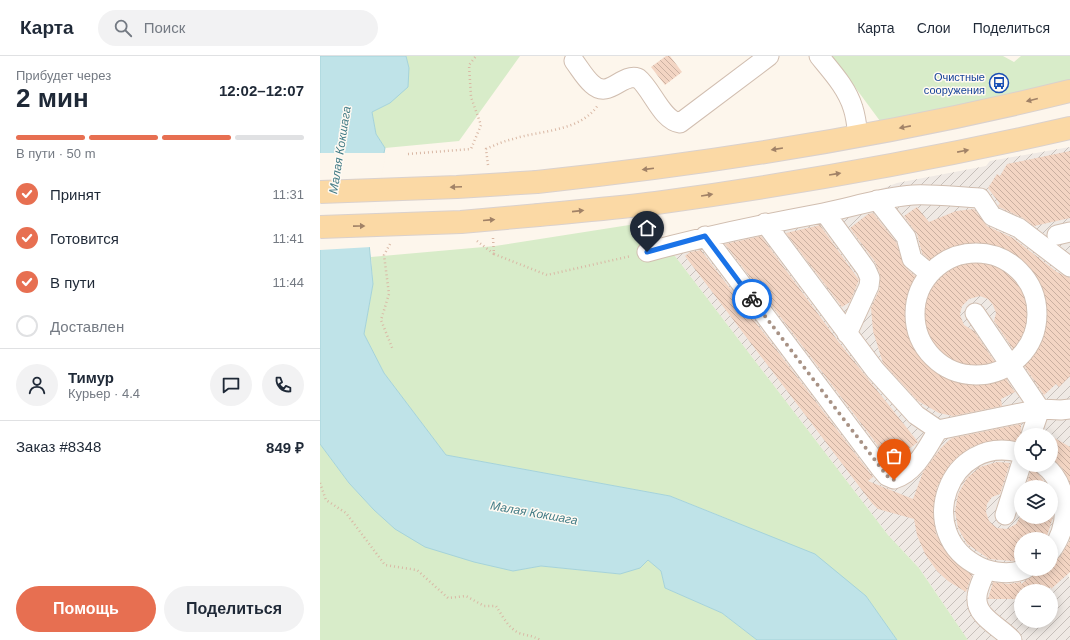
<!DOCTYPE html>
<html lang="ru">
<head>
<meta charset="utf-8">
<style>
	body { margin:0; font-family:Arial,sans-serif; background:#f2f2f3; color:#1f2937; height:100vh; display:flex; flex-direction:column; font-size:15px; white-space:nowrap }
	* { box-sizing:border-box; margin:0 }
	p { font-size:13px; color:#747a83 }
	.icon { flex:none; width:22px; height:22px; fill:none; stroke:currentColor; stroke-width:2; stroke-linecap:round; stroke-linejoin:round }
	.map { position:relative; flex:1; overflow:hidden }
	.panel { display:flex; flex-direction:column; background:#fff; width:320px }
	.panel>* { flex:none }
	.tools { position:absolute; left:694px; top:372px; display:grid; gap:8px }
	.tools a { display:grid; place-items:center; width:44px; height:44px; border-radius:50%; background:#fff; box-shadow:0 2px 10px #0003; font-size:20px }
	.pin { position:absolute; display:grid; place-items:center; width:34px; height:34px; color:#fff; margin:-41px -17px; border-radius:50% 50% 50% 0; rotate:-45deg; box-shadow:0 0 4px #0007 }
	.pin .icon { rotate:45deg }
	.courier { position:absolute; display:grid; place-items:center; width:40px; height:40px; margin:-20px; border:3px solid #1a73e8; border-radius:50%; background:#fff; color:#222; box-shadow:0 1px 5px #0007 }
	.head em { font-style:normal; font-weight:600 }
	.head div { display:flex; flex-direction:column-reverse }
	.head { display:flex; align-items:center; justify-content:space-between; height:68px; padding:0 16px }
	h1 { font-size:26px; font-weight:600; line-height:30px }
	.bar { display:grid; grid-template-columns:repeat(4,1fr); gap:6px 4px; align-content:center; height:48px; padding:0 16px }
	.bar i { height:5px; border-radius:3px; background:#e0e1e3 }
	.bar .on { background:#e76f51 }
	.bar p { grid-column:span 4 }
	.line { display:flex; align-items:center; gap:10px; padding:0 16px; border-top:1px solid #e0e1e3 }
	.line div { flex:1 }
	.round { display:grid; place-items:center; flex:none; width:42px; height:42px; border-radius:21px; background:#f2f2f3 }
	ol { padding:0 16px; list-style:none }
	li { display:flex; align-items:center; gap:12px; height:44px }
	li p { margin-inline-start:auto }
	li .icon { padding:4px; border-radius:50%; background:#e76f51; color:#fff; stroke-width:4 }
	li:last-child { color:#747a83 }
	li i { width:22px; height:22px; border:2px solid #e0e1e3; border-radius:50% }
	.primary-button { display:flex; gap:8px; margin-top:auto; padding:8px 16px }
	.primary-button a { flex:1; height:46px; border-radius:24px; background:#e76f51; color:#fff; font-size:16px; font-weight:600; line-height:46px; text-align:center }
	.primary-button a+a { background:#f2f2f3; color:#1f2937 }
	header { display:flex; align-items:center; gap:24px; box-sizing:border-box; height:56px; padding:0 20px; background:#fff; border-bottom:1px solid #e0e1e3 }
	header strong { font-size:19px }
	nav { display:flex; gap:22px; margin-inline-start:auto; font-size:14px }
	.search { width:280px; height:36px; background:#f2f2f3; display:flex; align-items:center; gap:10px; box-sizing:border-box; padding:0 14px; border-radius:22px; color:#747a83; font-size:15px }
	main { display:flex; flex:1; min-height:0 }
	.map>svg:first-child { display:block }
	.industrial { fill:url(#industrial-furrows); fill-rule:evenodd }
	.grass { fill:#d8ecc9 }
	.water { fill:#bfe3e8; stroke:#a5d3da }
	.pier { fill:#fdf6ec }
	.building { fill:url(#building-back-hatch) }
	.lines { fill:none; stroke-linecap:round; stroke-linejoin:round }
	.minor-casing { stroke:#d1beb0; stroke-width:21 }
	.major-casing { stroke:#dad1cd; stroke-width:24 }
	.path { stroke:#d9b8a5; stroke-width:2.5; stroke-dasharray:1 3; stroke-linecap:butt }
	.minor { stroke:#fff; stroke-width:19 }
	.major { stroke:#fbd9a5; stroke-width:22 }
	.major-bridge-casing { stroke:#dad1cd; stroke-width:24; stroke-linecap:butt }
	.major-bridge { stroke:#fbd9a5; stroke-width:22 }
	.oneway { fill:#a18267 }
	.done { stroke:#a89285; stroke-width:4; stroke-dasharray:0 7.2 }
	.route { stroke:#1a73e8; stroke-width:5 }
	.labels { text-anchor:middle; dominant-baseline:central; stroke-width:3; stroke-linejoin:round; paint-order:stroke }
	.transit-label { font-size:11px; fill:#164399; stroke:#fffaf3; text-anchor:end }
	.water-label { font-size:12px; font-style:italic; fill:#437c86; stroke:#fffaf3 }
</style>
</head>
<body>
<header>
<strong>Карта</strong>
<div class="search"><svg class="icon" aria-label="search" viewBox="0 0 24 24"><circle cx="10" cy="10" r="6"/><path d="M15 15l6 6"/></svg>Поиск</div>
<nav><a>Карта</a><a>Слои</a><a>Поделиться</a></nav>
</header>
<main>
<section class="panel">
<div class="head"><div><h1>2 мин</h1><p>Прибудет через</p></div><em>12:02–12:07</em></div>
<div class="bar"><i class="on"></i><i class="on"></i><i class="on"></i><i></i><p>В пути · 50 m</p></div>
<ol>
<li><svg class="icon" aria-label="check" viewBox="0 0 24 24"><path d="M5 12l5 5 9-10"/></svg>Принят<p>11:31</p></li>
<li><svg class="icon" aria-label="check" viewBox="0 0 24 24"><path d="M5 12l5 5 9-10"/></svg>Готовится<p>11:41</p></li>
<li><svg class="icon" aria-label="check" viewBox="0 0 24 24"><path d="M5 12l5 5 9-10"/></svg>В пути<p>11:44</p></li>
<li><i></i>Доставлен</li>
</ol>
<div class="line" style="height:72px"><a class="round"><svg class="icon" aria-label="person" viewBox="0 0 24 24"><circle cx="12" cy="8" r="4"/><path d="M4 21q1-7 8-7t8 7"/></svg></a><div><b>Тимур</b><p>Курьер · 4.4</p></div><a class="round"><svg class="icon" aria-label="chat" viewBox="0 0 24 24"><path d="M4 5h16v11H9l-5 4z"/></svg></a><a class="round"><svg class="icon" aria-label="phone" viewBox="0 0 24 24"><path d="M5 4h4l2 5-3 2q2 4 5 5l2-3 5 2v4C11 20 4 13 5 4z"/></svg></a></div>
<div class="line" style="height:52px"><div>Заказ #8348</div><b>849 ₽</b></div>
<div class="primary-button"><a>Помощь</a><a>Поделиться</a></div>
</section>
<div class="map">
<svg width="750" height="584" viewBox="0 0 750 584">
	<defs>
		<pattern id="industrial-furrows" width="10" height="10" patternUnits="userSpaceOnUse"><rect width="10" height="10" fill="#efe9e4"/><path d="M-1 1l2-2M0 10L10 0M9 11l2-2" fill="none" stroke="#c7c0bb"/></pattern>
		<pattern id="building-back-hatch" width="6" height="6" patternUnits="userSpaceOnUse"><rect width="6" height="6" fill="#f3d5c3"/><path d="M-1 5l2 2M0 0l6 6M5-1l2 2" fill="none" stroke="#cab0a1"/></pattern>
	</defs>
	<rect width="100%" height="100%" fill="#fdf6ec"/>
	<path class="industrial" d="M750,91V516L748,518L750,525V584H648L599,512L568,479L345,187L512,151L577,127L666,110L670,105ZM701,379H731V409H701ZM701,431H731V461H701ZM701,483H731V513H701ZM701,535H731V565H701Z"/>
	<path class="grass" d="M86,0H200L139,85L65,92L56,78L52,56L70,47L89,12Z
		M512,0H683L694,6L701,0H750V26L723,33L560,65Z
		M322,167L345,187L568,479L599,512L648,584H577L546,540L408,463L350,440L126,399L64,317L44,278L53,228L51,201L175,190Z
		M0,388L29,427L54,454L75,473L193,515L221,510L300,518L328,504L341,515L345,532L402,557L437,584H0Z"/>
	<path class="water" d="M0,0H86L89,12L88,31L70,47L52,56L56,78L65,92L48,177L53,228L44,278L64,317L126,399L350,440L495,498L546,540L577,584H437L402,557L345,532L341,515L328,504L320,512L300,518L221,510L193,515L154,506L105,491L75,473L54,454L29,427L0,388Z"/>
	<path class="pier" d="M0,97H66L50,177L51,191L0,194Z"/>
	<path class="building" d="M346,0H350L362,16L345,29L331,11Z
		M750,95V162L714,170L703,162L679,151L678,149L680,148L668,132L677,118L680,120L687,108Z
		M597,151L609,166L636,155L654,153L667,170L693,182L737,216L750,222V320L739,331L736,328L724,339L674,265L676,257L673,249L668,243L660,240L649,243L642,250L640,259L644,269L654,275L695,336L681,343L682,350L633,360L619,357L598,345L563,307L553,275L551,252L560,232V218L555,206L530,172L548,158L553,157L576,186L585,211L603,227L613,228L618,225L621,220L620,214L602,197L597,178L584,160Z
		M500,169L539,224L530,246L522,251L466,177Z
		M441,180L518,285L598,386L571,407L405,188Z
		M381,194L553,421L548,425L593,443L603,416L620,393L628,385L632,382L701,368V386L677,384L651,391L631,407L617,431L613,456L616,478L630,502L652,519L646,536L628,525L617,515L605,498L597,479L594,463L558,453L551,446L365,200L370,196Z
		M731,380L750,391V427L742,412L731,401Z
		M677,406L690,407L680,438L672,441L667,448L666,456L669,465L677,472L687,473L696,468L700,461H731V439L732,442L733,461L726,483H701V503L692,505L669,503L647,488L638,472L635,455L638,438L647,422L660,411Z
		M712,410L713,411L728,431H706Z
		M750,484V516L731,533V531L725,535H701V543H668L673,526L688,528L701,526V528L722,513H731V506L740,501Z"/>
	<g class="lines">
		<defs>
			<path id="minor" d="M499,0C512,16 527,32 533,52C536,61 537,71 538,80
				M254,5C260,13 265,22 272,28C289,44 301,17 318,22C332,33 342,65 360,67L449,0
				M557,144L586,181L592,203L610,218
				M505,157L546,213L550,222L549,230L527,278
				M445,167L555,314L596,359L618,374
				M737,179L750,176
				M385,180L561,413L567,420L574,423C595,417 607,392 618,374L720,353L741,354L750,353
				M327,196C386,180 444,168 503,157C533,151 562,141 593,139C615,138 638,141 660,142L672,160L699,172L750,211
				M595 258a61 61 0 1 1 122 0a61 61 0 1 1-122 0Z
				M655,257L720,353
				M711,379L720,353
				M701,397C629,376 591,478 660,511C673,517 691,519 705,513
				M724,409C750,430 750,470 731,495
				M685,459L701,409
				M666,514C663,522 657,533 657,541C655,561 681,571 692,584"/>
			<path id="major" d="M217,126C396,107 575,78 750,35
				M219,159C258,155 297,152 336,147C475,128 614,103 750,72"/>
		</defs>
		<use href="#minor" class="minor-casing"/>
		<use href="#major" class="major-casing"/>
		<path class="path" d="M88,98L151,93L161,69L151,41L149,9L156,0
			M168,109L166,93C175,89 184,85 193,83C221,74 260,76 278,49
			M173,182L174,198L227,219L311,200
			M157,185L174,198
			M70,188L64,199L69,238L61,264L73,294
			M0,427L6,444L26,457L65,509L97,514L128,542L146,540L164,550H176C182,559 188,572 199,577C207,580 212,579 220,584"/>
		<use href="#minor" class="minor"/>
		<use href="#major" class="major"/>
		<defs>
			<path id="major-bridge" d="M0,136L137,131L217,126
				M0,171L141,166L219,159"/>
		</defs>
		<use href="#major-bridge" class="major-bridge-casing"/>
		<use href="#major-bridge" class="major-bridge"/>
	</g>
	<defs><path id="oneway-solid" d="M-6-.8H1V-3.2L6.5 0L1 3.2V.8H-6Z"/></defs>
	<g class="oneway">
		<use href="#oneway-solid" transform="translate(712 44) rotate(166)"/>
		<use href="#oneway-solid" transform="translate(585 71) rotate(169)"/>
		<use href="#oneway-solid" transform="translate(457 93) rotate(171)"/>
		<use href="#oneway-solid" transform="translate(643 95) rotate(-11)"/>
		<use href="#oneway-solid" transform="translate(328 113) rotate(173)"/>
		<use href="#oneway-solid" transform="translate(515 118) rotate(-9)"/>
		<use href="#oneway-solid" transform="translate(136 131) rotate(177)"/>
		<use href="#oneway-solid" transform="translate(387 139) rotate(-9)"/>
		<use href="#oneway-solid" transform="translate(258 155) rotate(-6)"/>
		<use href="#oneway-solid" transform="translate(169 164) rotate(-5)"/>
		<use href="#oneway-solid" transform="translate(39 170) rotate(-1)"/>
	</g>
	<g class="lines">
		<path class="done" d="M432,243L561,412L567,420L574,424"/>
		<path class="route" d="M327,196L385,180L432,243"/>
	</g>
	<defs>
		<symbol id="bus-ring" viewBox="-11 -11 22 22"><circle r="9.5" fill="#fffaf3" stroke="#1a4fb4" stroke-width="1.5"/><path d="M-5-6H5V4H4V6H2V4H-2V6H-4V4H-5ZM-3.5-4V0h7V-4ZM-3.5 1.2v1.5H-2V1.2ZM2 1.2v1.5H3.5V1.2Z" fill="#1a4fb4"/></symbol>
	</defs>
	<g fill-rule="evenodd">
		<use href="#bus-ring" x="668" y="16" width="22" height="22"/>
	</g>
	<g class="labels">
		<g class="transit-label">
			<text x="665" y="21">Очистные<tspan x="665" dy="13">сооружения</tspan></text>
		</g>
		<g class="water-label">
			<text transform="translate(20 94) rotate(-81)">Малая Кокшага</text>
			<text transform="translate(214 457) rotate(10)">Малая Кокшага</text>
		</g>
	</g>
</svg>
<div class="tools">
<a><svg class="icon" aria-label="locate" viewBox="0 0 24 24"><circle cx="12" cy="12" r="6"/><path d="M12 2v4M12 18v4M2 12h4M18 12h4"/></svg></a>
<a><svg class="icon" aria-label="layers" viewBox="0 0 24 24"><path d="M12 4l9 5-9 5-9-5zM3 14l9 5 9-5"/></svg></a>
<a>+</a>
<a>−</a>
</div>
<div class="pin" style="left:574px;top:424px;background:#ea580c"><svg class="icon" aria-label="bag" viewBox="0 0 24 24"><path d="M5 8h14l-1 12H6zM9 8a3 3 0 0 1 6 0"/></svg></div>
<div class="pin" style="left:327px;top:196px;background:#1f2937"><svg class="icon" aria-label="home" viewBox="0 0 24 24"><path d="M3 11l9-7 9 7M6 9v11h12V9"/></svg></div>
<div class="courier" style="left:432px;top:243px"><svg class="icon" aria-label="bike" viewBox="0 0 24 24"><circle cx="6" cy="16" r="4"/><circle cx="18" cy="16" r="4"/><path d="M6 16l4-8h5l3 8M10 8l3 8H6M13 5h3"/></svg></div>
</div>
</main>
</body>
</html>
